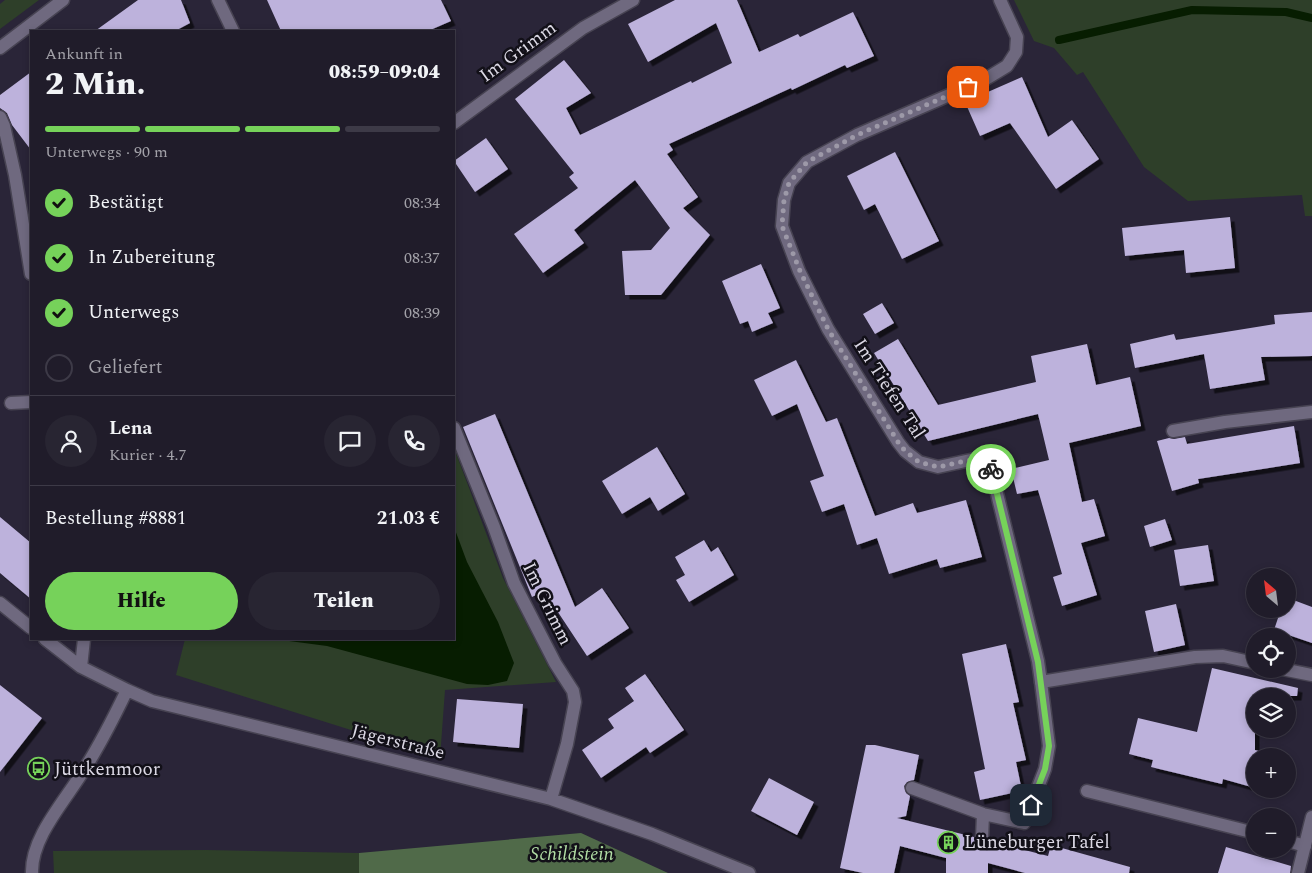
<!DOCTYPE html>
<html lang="de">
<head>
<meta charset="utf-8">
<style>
	body { margin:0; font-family:Spectral,serif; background:#282532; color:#f1f3f6; height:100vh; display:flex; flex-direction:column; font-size:19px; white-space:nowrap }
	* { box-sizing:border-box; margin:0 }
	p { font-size:16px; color:#a2a1a8 }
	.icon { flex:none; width:28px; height:28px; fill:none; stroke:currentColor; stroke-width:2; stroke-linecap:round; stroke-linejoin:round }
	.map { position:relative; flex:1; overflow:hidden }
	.side { position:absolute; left:30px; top:30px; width:425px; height:610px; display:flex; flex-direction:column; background:#201c2a; border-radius:0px; box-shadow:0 2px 8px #0003,0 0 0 1px #3d3a47 }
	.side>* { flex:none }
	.needle { width:32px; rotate:332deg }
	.tools { position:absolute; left:1246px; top:568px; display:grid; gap:10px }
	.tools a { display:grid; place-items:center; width:50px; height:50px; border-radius:50%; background:#201c2a; box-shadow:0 2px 8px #0003,0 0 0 1px #3d3a47; font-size:25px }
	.pin { position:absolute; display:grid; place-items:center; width:42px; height:42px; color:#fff; margin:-21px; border-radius:10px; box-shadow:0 2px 8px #0006 }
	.courier { position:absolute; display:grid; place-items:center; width:50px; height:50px; margin:-25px; border:4px solid #76d25a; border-radius:50%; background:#fff; color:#222; box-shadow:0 1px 6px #0007 }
	.summary em { font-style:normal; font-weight:800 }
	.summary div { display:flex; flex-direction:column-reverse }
	.summary { display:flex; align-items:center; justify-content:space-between; height:85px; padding:0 15px }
	h1 { font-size:32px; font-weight:800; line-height:38px }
	.bar { display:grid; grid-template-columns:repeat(4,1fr); gap:8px 5px; align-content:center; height:60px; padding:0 15px }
	.bar i { height:6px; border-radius:4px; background:#3d3a47 }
	.bar .current { background:#76d25a }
	.bar p { grid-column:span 4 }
	.line { display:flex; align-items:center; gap:12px; padding:0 15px; border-top:1px solid #3d3a47 }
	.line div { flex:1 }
	.round { display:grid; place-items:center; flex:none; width:52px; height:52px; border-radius:26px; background:#282532 }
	ol { padding:0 15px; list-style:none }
	li { display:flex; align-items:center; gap:15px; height:55px }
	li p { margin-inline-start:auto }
	li .icon { padding:5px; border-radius:50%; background:#76d25a; color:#111; stroke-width:4 }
	li:last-child { color:#a2a1a8 }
	li i { width:28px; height:28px; border:2px solid #3d3a47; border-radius:50% }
	.cta { display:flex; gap:10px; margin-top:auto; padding:10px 15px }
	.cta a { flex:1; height:58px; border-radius:30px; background:#76d25a; color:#111; font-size:20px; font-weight:800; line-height:58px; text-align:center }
	.cta a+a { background:#282532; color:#f1f3f6 }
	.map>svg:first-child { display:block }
	.green { fill:#2e3f29 }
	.forest { fill:#506a49 }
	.water { fill:#071d01 }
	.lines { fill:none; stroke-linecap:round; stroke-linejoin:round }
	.stream { stroke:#071d01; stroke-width:8 }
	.building { fill:#bdb2dc; filter:url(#shadow) }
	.lane-casing { stroke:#474352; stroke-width:15 }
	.street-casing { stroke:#474352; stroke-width:15 }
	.secondary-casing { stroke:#474352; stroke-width:15 }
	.lane { stroke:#6f697f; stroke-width:12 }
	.street { stroke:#6f697f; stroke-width:12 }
	.secondary { stroke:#6f697f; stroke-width:12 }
	.done { stroke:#9d99a8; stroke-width:5; stroke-dasharray:0 9 }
	.route { stroke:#76d25a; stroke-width:6 }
	.labels { text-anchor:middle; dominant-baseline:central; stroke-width:5; stroke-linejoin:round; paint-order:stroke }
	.street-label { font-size:19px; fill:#dbd8e4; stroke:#121018 }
	.poi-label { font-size:19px; fill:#dbd8e4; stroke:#121018; text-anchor:start }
	.park-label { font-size:19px; font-style:italic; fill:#b1dda4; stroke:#121018 }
</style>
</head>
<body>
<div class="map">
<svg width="1312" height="873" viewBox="0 0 1312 873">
	<defs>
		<filter id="shadow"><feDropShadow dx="4.5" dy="4.5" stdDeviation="0" flood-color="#0009"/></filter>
	</defs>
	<rect width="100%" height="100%" fill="#2a2538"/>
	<path class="green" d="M5,0H39L0,29V4Z
		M1014,0H1312V216H1305L1302,195L1188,201L1144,167L1083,72L1077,75L1054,48L1034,41Z
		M454,448L503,578L556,682L445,690L440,758L176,675L185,639H454Z
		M206,850L359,853V873H54L53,851Z"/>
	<path class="forest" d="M581,833L668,873H359V853Z"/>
	<path class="water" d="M454,527L467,562L498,622L514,663L507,681L488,685L467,684L327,646L274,639H454Z"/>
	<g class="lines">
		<path class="stream" d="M1059,40L1192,10L1286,12L1312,18"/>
	</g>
	<path class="building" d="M138,0H181L190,23L175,31H95Z
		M267,0H441L451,21L428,31H281Z
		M675,0H737L759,52L798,34L800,37L853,12L874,56L847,68L845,65L792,90L791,88L669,144L673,150L667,154L698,197L683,208L710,235L661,295H625L622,251L651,250L670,228L635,180L574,230L584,243L543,273L514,234L578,188L569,177L574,173L515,99L564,60L591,93L566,108L580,135L691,81L692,83L732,63L716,23L648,62L628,24Z
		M31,72V150L12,125L7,113L0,108V95Z
		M1022,77L1048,137L1072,120L1099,159L1056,189L1010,123L980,136L965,102Z
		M486,138L508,169L475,192L454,161Z
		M895,152L939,241L902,259L875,204L864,210L847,176Z
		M1230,217L1235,268L1186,273L1184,250L1125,256L1122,228Z
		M761,264L780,308L768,313L773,323L752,332L748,321L740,324L722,281Z
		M882,303L894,323L875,334L863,314Z
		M1312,312V356L1261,357L1265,380L1210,389L1204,354L1135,368L1130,344L1174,334L1176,340L1275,324L1274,315Z
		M898,339L938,405L1036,382L1031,356L1087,344L1096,385L1130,377L1141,426L1069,443L1082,502L1094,499L1105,536L1081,543L1097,595L1062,606L1053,577L1062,574L1038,490L1017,494L1011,469L1049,460L1038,414L928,441L874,353Z
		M796,360L826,422L837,418L875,516L913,503L917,513L966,500L982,557L940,568L937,559L889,574L877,538L857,545L844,504L822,512L810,481L824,476L797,404L772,416L754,380Z
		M495,414L575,607L602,588L629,628L587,656L544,591L532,597L463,427Z
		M1294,426L1300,463L1198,479L1199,483L1172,491L1157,441L1169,438L1174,439L1185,437L1187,444Z
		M657,447L685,494L658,511L650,497L622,514L602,481Z
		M0,517L31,543V599L0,573Z
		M1165,519L1172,540L1150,547L1144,526Z
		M704,540L711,552L718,547L734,575L689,602L676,580L685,575L675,557Z
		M1208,545L1214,581L1180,586L1174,550Z
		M1288,598L1312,607V643L1274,630L1281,609H1288Z
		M1176,604L1185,645L1154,652L1145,611Z
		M1006,644L1019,702L1013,703L1026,760L1016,762L1022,791L980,800L974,772L985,769L962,654Z
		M1212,668L1298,688L1297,696H1255V750L1277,756H1255V788L1223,779L1222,784L1151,767L1153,760L1129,754L1138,718L1197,732Z
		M645,674L684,730L650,753L646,747L601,778L582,750L614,728L608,719L634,701L625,688Z
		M0,685L42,718L0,772Z
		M457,699L523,704L519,748L453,742Z
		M866,745H875L919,755L914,780L907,782L904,786L906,793L910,796L906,816L897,818L974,837L975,843L981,847L986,846L990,841L1048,856L1051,845L1130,867L1129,873H1025L988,863V873H946V858L900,846L894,873H863L840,868Z
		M769,778L814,802L797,835L751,811Z
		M1226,847L1291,866L1290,873H1218Z"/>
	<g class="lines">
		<defs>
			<path id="lane" d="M11,403L31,402
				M912,788L983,814L1024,823L1045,769L1049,746L1041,682
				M1087,791L1255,833
				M982,839L983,814
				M1288,841L1305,846"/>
			<path id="street" d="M218,0L233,31
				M1000,0L1017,37L1016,52L1007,66L984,80L857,135L807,162L789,183L784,200L782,226L799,271L828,329L898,442L905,451L919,462L938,467L975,459L990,465L1038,661L1041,682L1195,657L1223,656L1255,663
				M0,117L4,126L15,175L31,274
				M454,123L583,28L633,0
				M454,428L494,527L514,583L555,663L573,691L575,702L567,744L551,799
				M1173,431L1225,422L1312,412
				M0,603L31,628
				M45,639L81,667L127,690L152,701L551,799L652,834L749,873
				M81,667L84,639
				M1282,669L1312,675
				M32,873C31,836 67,799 85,768C101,743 114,717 127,690
				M1298,873L1312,817"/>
			<path id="secondary" d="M0,48L63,0"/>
		</defs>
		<use href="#lane" class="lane-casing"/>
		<use href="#street" class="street-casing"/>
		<use href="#secondary" class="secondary-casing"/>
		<use href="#lane" class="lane"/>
		<use href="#street" class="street"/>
		<use href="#secondary" class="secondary"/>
	</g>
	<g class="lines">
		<path class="done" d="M968,87L857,135L807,162L789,183L784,200L782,226L800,271L828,329L898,442L905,451L919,462L938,467L975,459L990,465L991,469"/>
		<path class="route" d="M991,469L1038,662L1049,746L1045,769L1031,805"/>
	</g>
	<defs>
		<symbol id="bus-ring" viewBox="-11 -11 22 22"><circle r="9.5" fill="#121018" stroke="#76d25a" stroke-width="1.5"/><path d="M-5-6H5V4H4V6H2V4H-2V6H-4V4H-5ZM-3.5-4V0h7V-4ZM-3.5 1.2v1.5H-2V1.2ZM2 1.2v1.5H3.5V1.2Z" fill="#76d25a"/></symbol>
		<symbol id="building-ring" viewBox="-11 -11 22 22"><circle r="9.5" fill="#121018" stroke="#76d25a" stroke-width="1.5"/><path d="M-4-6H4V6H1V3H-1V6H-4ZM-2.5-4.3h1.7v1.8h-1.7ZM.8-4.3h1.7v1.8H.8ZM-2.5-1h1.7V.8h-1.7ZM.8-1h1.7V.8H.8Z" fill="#76d25a"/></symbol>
	</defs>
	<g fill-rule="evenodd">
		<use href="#bus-ring" x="26" y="756" width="25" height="25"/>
		<use href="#building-ring" x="936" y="830" width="25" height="25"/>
	</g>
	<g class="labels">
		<g class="street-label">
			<text transform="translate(518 52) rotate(-36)">Im Grimm</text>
			<text transform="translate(889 389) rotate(57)">Im Tiefen Tal</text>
			<text transform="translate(547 604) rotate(64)">Im Grimm</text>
			<text transform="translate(398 742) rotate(14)">Jägerstraße</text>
		</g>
		<g class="poi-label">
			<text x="54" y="769">Jüttkenmoor</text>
			<text x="964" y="842">Lüneburger Tafel</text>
		</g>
		<g class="park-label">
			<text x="572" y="854">Schildstein</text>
		</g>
	</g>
</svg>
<div class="tools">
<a><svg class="needle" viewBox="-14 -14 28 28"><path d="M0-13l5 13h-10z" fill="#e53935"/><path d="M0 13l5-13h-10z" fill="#a2a1a8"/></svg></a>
<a><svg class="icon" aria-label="locate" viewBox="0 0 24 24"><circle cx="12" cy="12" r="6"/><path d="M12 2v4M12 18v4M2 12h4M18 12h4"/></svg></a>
<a><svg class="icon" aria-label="layers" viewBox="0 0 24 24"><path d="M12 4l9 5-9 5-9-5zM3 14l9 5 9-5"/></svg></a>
<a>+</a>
<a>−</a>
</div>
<div class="pin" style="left:968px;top:87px;background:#ea580c"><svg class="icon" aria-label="bag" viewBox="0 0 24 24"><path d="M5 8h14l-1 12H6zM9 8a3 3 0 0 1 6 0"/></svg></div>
<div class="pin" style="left:1031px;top:805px;background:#1f2937"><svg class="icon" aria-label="home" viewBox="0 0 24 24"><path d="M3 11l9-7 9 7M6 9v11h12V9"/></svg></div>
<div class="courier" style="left:991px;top:469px"><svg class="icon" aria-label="bike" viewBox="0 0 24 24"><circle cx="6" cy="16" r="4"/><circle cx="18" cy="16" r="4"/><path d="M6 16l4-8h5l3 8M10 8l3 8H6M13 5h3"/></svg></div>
<section class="side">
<div class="summary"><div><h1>2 Min.</h1><p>Ankunft in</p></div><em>08:59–09:04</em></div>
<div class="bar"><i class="current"></i><i class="current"></i><i class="current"></i><i></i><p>Unterwegs · 90 m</p></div>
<ol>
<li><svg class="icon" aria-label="check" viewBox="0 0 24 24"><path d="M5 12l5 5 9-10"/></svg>Bestätigt<p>08:34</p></li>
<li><svg class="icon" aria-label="check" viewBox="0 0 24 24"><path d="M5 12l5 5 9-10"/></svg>In Zubereitung<p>08:37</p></li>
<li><svg class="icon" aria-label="check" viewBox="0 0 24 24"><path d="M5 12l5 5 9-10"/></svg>Unterwegs<p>08:39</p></li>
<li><i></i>Geliefert</li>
</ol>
<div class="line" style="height:90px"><a class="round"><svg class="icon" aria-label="person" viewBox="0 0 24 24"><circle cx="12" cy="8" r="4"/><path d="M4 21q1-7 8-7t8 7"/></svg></a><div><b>Lena</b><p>Kurier · 4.7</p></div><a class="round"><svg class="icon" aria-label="chat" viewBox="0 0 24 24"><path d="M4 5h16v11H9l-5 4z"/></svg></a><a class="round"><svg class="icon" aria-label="phone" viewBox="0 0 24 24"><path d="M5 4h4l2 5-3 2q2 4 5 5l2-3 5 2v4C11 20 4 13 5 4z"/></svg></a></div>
<div class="line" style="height:65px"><div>Bestellung #8881</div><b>21.03 €</b></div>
<div class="cta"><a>Hilfe</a><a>Teilen</a></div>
</section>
</div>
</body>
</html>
